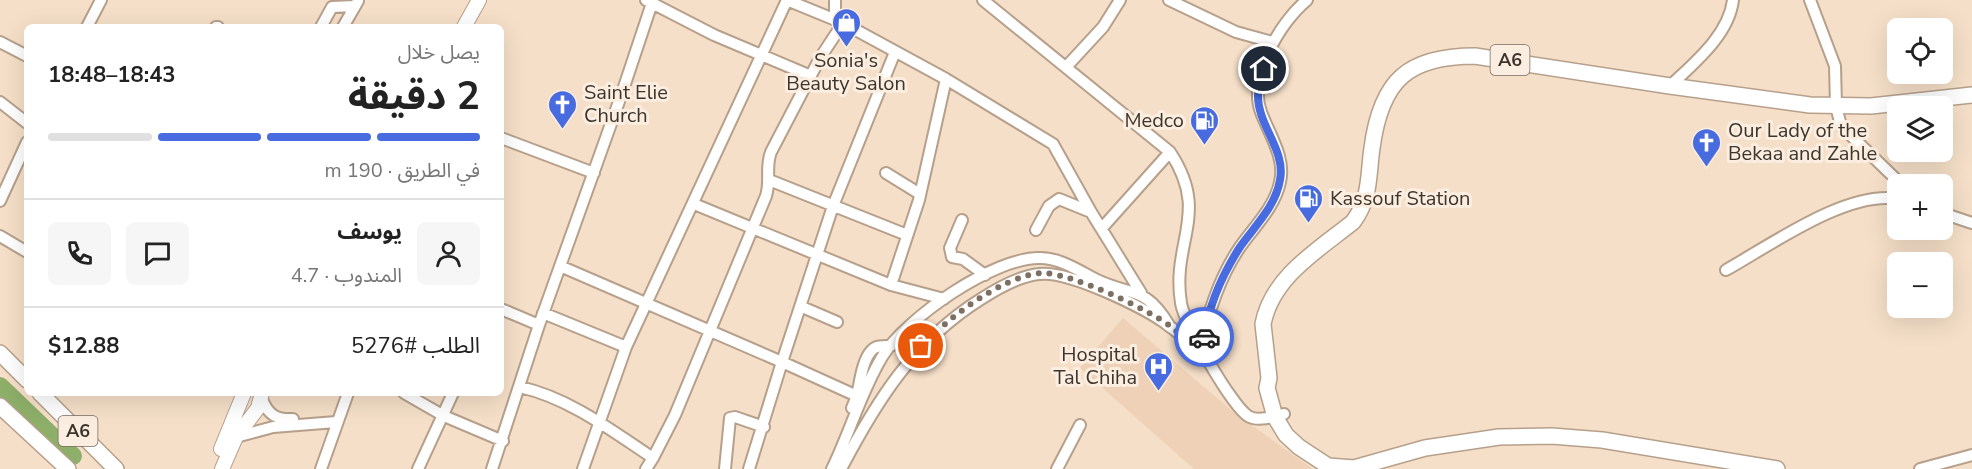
<!DOCTYPE html>
<html lang="ar">
<head>
<meta charset="utf-8">
<style>
	body { margin:0; font-family:"Nunito Sans","Noto Sans Arabic",sans-serif; background:#f6f6f6; color:#222; direction:rtl; height:100vh; display:flex; flex-direction:column; font-size:22px; white-space:nowrap }
	* { box-sizing:border-box; margin:0 }
	p { font-size:20px; color:#767676 }
	.icon { flex:none; width:33px; height:33px; fill:none; stroke:currentColor; stroke-width:2; stroke-linecap:round; stroke-linejoin:round }
	.map { position:relative; flex:1; overflow:hidden; direction:ltr }
	.drawer { position:absolute; left:24px; top:24px; width:480px; height:372px; display:flex; flex-direction:column; background:#fff; border-radius:9px; box-shadow:0 6px 24px #0002; direction:rtl }
	.drawer>* { flex:none }
	.fabs { position:absolute; left:1887px; top:18px; display:grid; gap:12px }
	.fabs a { display:grid; place-items:center; width:66px; height:66px; border-radius:9px; background:#fff; box-shadow:0 6px 24px #0002; font-size:30px }
	.pin { position:absolute; display:grid; place-items:center; width:51px; height:51px; color:#fff; margin:-26px; border:3px solid #fff; border-radius:50%; box-shadow:0 2px 6px #0007 }
	.courier { position:absolute; display:grid; place-items:center; width:60px; height:60px; margin:-30px; border:4px solid #486cdf; border-radius:50%; background:#fff; color:#222; box-shadow:0 2px 8px #0007 }
	.headline em { font-style:normal; font-weight:700 }
	.headline div { display:flex; flex-direction:column-reverse }
	.headline { display:flex; align-items:center; justify-content:space-between; height:102px; padding:0 24px }
	h1 { font-size:39px; font-weight:700; line-height:45px }
	.bar { display:grid; grid-template-columns:repeat(4,1fr); gap:9px 6px; align-content:center; height:72px; padding:0 24px }
	.bar i { height:8px; border-radius:4px; background:#e0e0e0 }
	.bar .current { background:#486cdf }
	.bar p { grid-column:span 4 }
	.line { display:flex; align-items:center; gap:15px; padding:0 24px; border-top:2px solid #e0e0e0 }
	.line div { flex:1 }
	.round { display:grid; place-items:center; flex:none; width:63px; height:63px; border-radius:9px; background:#f6f6f6 }
	.map>svg:first-child { display:block }
	.built { fill:#eed1b6 }
	.lines { fill:none; stroke-linecap:round; stroke-linejoin:round }
	.river { stroke:#8daf69; stroke-width:18 }
	.minor-casing { stroke:#b6a08b; stroke-width:14 }
	.major-casing { stroke:#b6a08b; stroke-width:16 }
	.highway-casing { stroke:#b6a08b; stroke-width:18 }
	.minor { stroke:#fff; stroke-width:10 }
	.major { stroke:#fff; stroke-width:14 }
	.highway { stroke:#fff; stroke-width:15 }
	.done { stroke:#7d7063; stroke-width:6; stroke-dasharray:0 10.8 }
	.route { stroke:#486cdf; stroke-width:8 }
	.labels { text-anchor:middle; dominant-baseline:central; stroke-width:6; stroke-linejoin:round; paint-order:stroke }
	.shield { fill:#fbeee0; stroke:#766c62; stroke-width:1.5 }
	.shield-label { font-size:18px; font-weight:bold; fill:#3d342c }
	.poi-label { font-size:20px; fill:#3d342c; stroke:#fbeee0; text-anchor:start }
</style>
</head>
<body>
<div class="map">
<svg width="1972" height="469" viewBox="0 0 1972 469">
	<rect width="100%" height="100%" fill="#f5dfc8"/>
	<path class="built" d="M1123,318L1237,415L1313,469H1194L1080,368Z"/>
	<g class="lines">
		<path class="river" d="M0,386L73,456"/>
		<defs>
			<path id="minor" d="M646,0L714,35L811,76
				M787,0L843,23L946,79L1053,144L1091,212L1141,293
				M983,0L1170,152C1211,214 1171,241 1181,303C1184,323 1232,406 1248,416C1257,422 1274,417 1284,414
				M1169,0L1236,32L1272,42
				M1810,0L1835,66L1836,106L1841,126L1901,184
				M835,20V0
				M87,27L101,0
				M216,27H218
				M321,27L332,7L355,6
				M343,27L358,1
				M0,42L27,56
				M1067,66L1103,27L1120,0
				M1670,86C1694,63 1729,35 1733,0
				M0,102L27,123
				M501,138L594,173
				M886,173L920,194
				M769,180L907,235
				M0,201L27,142
				M694,204L891,285L944,299
				M1942,213L1972,223
				M962,220L950,248L952,257L963,259L985,275
				M1102,228L1170,152
				M1036,230L1049,206L1059,199L1091,212
				M0,236L27,252
				M560,266L782,362L749,469
				M1726,270C1771,245 1847,190 1898,199
				M891,285L919,200L946,79
				M802,307L837,322
				M501,309L539,325
				M543,313L626,347
				M1201,348C1208,312 1219,278 1240,247C1254,227 1275,207 1280,182C1286,158 1269,134 1261,112C1248,77 1280,22 1307,0
				M520,387C569,398 611,430 653,458L675,415L766,196C771,180 765,167 771,152L820,58L843,23
				M404,393L444,416L503,441
				M857,396C860,383 862,360 872,350C876,345 885,346 891,346
				M262,399C268,415 277,420 293,419
				M852,408L857,396L782,362L833,206L895,52
				M236,437L273,427L336,422
				M321,469L348,393
				M418,469L453,393
				M492,469L539,325L622,93L653,0
				M583,469L626,347L787,0
				M646,469L653,458
				M725,469L730,418L735,417L764,427
				M832,469C850,432 861,392 882,357C906,318 994,257 1040,258C1060,258 1078,270 1095,279C1132,297 1145,285 1169,325
				M841,469C877,400 914,341 981,299C998,288 1019,276 1039,274C1068,270 1146,308 1169,326C1180,333 1190,344 1200,353
				M1057,469L1080,425
				M1920,469L1972,455"/>
			<path id="major" d="M464,27L479,0
				M221,449L244,393
				M222,469L236,437L258,408L262,393"/>
			<path id="highway" d="M0,353L27,380
				M40,393L116,469
				M0,406L68,469
				M1777,469L1602,440L1552,436L1499,437L1425,448L1354,468L1328,466L1299,447L1286,435L1275,417L1267,388L1269,378L1263,324C1272,277 1318,250 1353,222C1371,198 1368,175 1372,148C1381,80 1408,56 1475,56L1670,86L1810,105L1871,106L1972,95"/>
		</defs>
		<use href="#minor" class="minor-casing"/>
		<use href="#major" class="major-casing"/>
		<use href="#highway" class="highway-casing"/>
		<use href="#minor" class="minor"/>
		<use href="#major" class="major"/>
		<use href="#highway" class="highway"/>
	</g>
	<g class="lines">
		<path class="done" d="M921,346C949,318 999,278 1040,273C1067,271 1148,309 1170,326C1183,336 1195,349 1207,360L1202,348L1204,337"/>
		<path class="route" d="M1204,337C1209,305 1222,275 1240,247C1254,227 1276,206 1280,180C1286,150 1258,126 1258,96C1258,87 1262,77 1264,69"/>
	</g>
	<defs>
		<symbol id="shop-pin" viewBox="-11 -11 22 30"><path d="M0 17L-7.5 6A9.5 9.5 0 1 1 7.5 6Z" fill="#486cdf" stroke="#fbeee0"/><path d="M-5-2.5h2.3a2.7 3.5 0 0 1 5.4 0H5L5.5 6h-11ZM-1.5-2.5h3a1.5 2.3 0 0 0-3 0Z" fill="#fff"/></symbol>
		<symbol id="church-pin" viewBox="-11 -11 22 30"><path d="M0 17L-7.5 6A9.5 9.5 0 1 1 7.5 6Z" fill="#486cdf" stroke="#fbeee0"/><path d="M-1.2-6h2.4v3.5h3.3v2.4h-3.3V6h-2.4V-.1h-3.3v-2.4h3.3Z" fill="#fff"/></symbol>
		<symbol id="fuel-pin" viewBox="-11 -11 22 30"><path d="M0 17L-7.5 6A9.5 9.5 0 1 1 7.5 6Z" fill="#486cdf" stroke="#fbeee0"/><path d="M-5.5-6h7V0h2V4h1.3V-2.5L3-4.5l.8-.8L6-3V5H2.5V1h-1V6h-7ZM-4.2-4.7v3.2H.2V-4.7Z" fill="#fff"/></symbol>
		<symbol id="hospital-pin" viewBox="-11 -11 22 30"><path d="M0 17L-7.5 6A9.5 9.5 0 1 1 7.5 6Z" fill="#486cdf" stroke="#fbeee0"/><path d="M-5-5h3v3.5h4V-5h3V5h-3V1.5h-4V5h-3Z" fill="#fff"/></symbol>
	</defs>
	<g fill-rule="evenodd">
		<use href="#shop-pin" x="830" y="6" width="33" height="45"/>
		<use href="#church-pin" x="546" y="88" width="33" height="45"/>
		<use href="#fuel-pin" x="1188" y="104" width="33" height="45"/>
		<use href="#church-pin" x="1690" y="126" width="33" height="45"/>
		<use href="#fuel-pin" x="1292" y="182" width="33" height="45"/>
		<use href="#hospital-pin" x="1142" y="350" width="33" height="45"/>
	</g>
	<g class="labels">
		<g class="shield">
			<rect x="1490.5" y="45" width="39" height="30" rx="4.5"/>
			<rect x="58.5" y="416" width="39" height="30" rx="4.5"/>
		</g>
		<g class="shield-label">
			<text x="1510" y="60">A6</text>
			<text x="78" y="431">A6</text>
		</g>
		<g class="poi-label">
			<text x="846" y="60" text-anchor="middle">Sonia's<tspan x="846" dy="23">Beauty Salon</tspan></text>
			<text x="584" y="92">Saint Elie<tspan x="584" dy="23">Church</tspan></text>
			<text x="1184" y="120" text-anchor="end">Medco</text>
			<text x="1728" y="130">Our Lady of the<tspan x="1728" dy="23">Bekaa and Zahle</tspan></text>
			<text x="1330" y="198">Kassouf Station</text>
			<text x="1137" y="354" text-anchor="end">Hospital<tspan x="1137" dy="23">Tal Chiha</tspan></text>
		</g>
	</g>
</svg>
<div class="fabs">
<a><svg class="icon" aria-label="locate" viewBox="0 0 24 24"><circle cx="12" cy="12" r="6"/><path d="M12 2v4M12 18v4M2 12h4M18 12h4"/></svg></a>
<a><svg class="icon" aria-label="layers" viewBox="0 0 24 24"><path d="M12 4l9 5-9 5-9-5zM3 14l9 5 9-5"/></svg></a>
<a>+</a>
<a>−</a>
</div>
<div class="pin" style="left:921px;top:346px;background:#ea580c"><svg class="icon" aria-label="bag" viewBox="0 0 24 24"><path d="M5 8h14l-1 12H6zM9 8a3 3 0 0 1 6 0"/></svg></div>
<div class="pin" style="left:1264px;top:69px;background:#1f2937"><svg class="icon" aria-label="home" viewBox="0 0 24 24"><path d="M3 11l9-7 9 7M6 9v11h12V9"/></svg></div>
<div class="courier" style="left:1204px;top:337px"><svg class="icon" aria-label="car" viewBox="0 0 24 24"><path d="M5 17H2v-5l4-1 3-4h7l3 4 3 1v5h-3M9 17h6M6 11h13"/><circle cx="7" cy="17" r="2"/><circle cx="17" cy="17" r="2"/></svg></div>
<section class="drawer">
<div class="headline"><div><h1>2 دقيقة</h1><p>يصل خلال</p></div><em>18:43–18:48</em></div>
<div class="bar"><i class="current"></i><i class="current"></i><i class="current"></i><i></i><p>في الطريق · 190 m</p></div>
<div class="line" style="height:108px"><a class="round"><svg class="icon" aria-label="person" viewBox="0 0 24 24"><circle cx="12" cy="8" r="4"/><path d="M4 21q1-7 8-7t8 7"/></svg></a><div><b>يوسف</b><p>المندوب · 4.7</p></div><a class="round"><svg class="icon" aria-label="chat" viewBox="0 0 24 24"><path d="M4 5h16v11H9l-5 4z"/></svg></a><a class="round"><svg class="icon" aria-label="phone" viewBox="0 0 24 24"><path d="M5 4h4l2 5-3 2q2 4 5 5l2-3 5 2v4C11 20 4 13 5 4z"/></svg></a></div>
<div class="line" style="height:78px"><div>الطلب #5276</div><b>$12.88</b></div>
</section>
</div>
</body>
</html>
